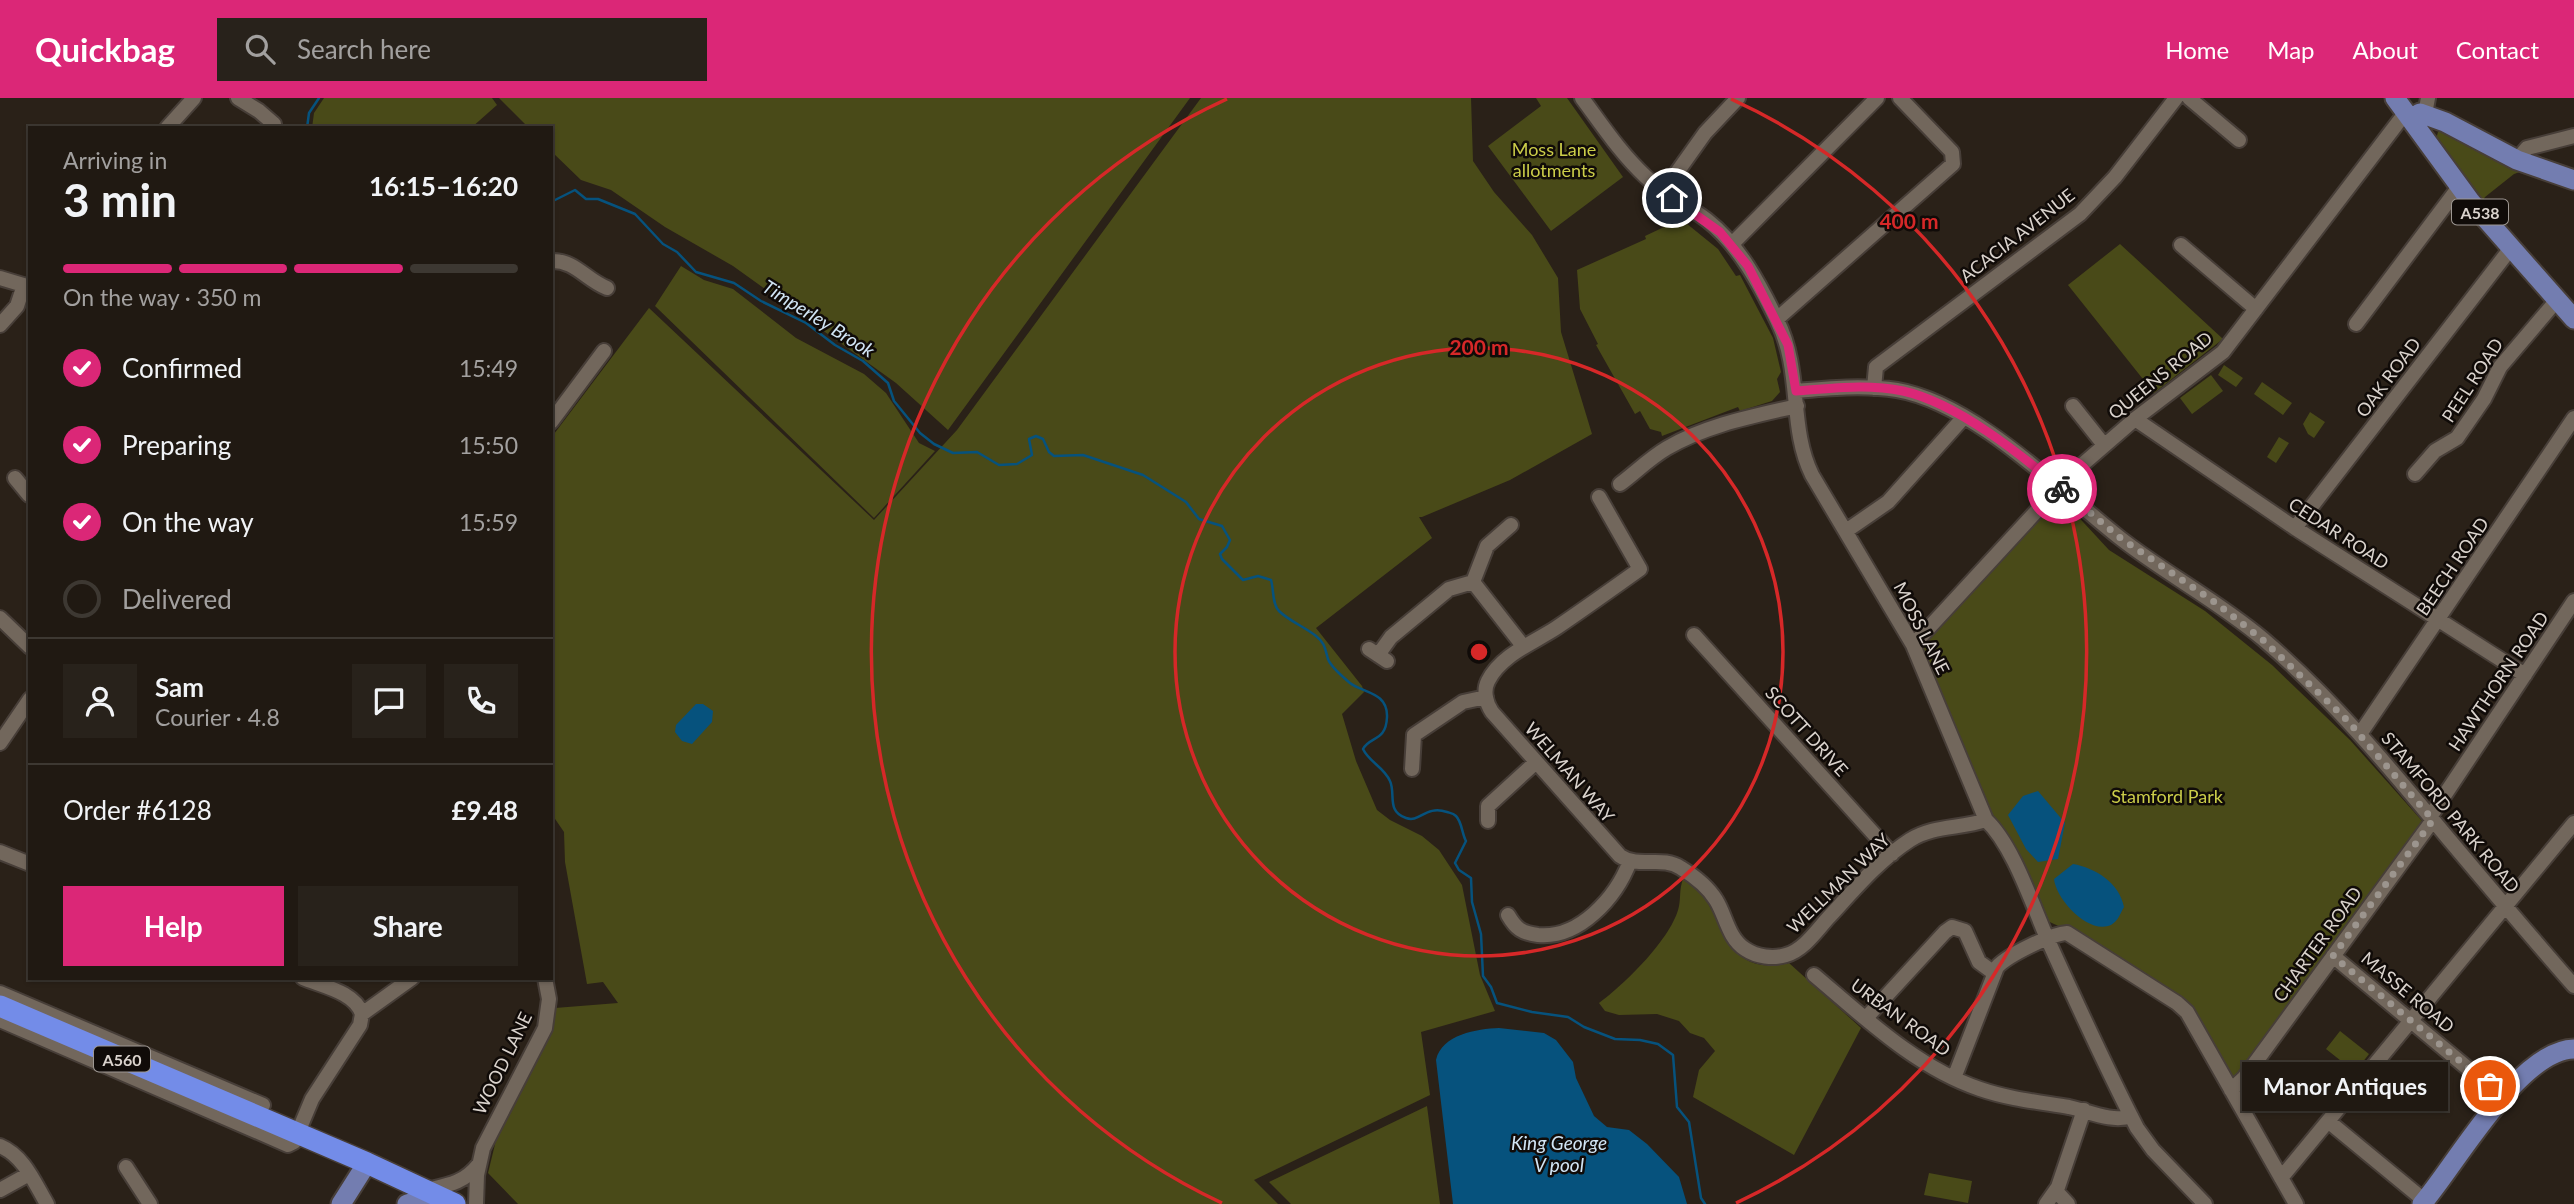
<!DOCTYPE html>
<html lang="en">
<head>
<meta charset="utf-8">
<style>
	body { margin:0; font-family:Lato,sans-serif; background:#28221b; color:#f1f3f6; height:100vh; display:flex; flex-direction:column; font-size:26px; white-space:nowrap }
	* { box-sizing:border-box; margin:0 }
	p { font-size:23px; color:#a2a09f }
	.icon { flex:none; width:38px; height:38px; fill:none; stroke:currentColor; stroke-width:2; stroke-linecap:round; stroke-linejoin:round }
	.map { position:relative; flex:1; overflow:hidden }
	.sheet { position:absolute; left:28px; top:28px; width:525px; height:854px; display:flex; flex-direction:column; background:#201912; border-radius:0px; box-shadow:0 2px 5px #0004,0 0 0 2px #3d3832 }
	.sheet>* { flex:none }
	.pin { position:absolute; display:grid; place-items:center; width:60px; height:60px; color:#fff; margin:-30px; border:4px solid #fff; border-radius:50%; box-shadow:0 2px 7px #0007 }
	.courier { position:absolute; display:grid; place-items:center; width:70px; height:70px; margin:-35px; border:5px solid #db2777; border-radius:50%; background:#fff; color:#222; box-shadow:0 2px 9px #0007 }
	.bubble { position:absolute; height:49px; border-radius:0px; background:#201912; box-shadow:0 2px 5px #0004,0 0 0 2px #3d3832; font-size:23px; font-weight:700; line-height:49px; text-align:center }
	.headline em { font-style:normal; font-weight:700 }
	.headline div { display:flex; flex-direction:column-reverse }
	.headline { display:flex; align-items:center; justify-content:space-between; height:119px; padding:0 35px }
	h1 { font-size:46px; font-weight:700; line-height:52px }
	.bar { display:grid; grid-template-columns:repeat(4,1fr); gap:10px 7px; align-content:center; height:84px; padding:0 35px }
	.bar i { height:9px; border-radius:5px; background:#3d3832 }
	.bar .selected { background:#db2777 }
	.bar p { grid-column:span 4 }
	.line { display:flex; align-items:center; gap:18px; padding:0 35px; border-top:2px solid #3d3832 }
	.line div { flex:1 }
	.round { display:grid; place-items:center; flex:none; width:74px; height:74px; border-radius:0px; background:#28221b }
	ol { padding:0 35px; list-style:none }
	li { display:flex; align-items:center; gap:21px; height:77px }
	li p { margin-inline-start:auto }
	li .icon { padding:7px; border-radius:50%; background:#db2777; color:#fff; stroke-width:4 }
	li:last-child { color:#a2a09f }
	li i { width:38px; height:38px; border:4px solid #3d3832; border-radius:50% }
	.action { display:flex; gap:14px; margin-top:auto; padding:14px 35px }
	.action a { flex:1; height:80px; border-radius:0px; background:#db2777; color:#fff; font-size:28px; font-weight:700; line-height:80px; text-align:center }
	.action a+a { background:#28221b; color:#f1f3f6 }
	header { display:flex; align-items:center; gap:42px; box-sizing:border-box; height:98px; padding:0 35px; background:#db2777; color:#fff }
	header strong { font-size:33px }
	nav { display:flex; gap:38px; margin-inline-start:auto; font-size:24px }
	.search { width:490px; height:63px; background:#28221b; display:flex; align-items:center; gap:18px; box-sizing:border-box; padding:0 24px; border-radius:0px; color:#a2a09f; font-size:26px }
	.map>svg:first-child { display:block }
	.green { fill:#494a18 }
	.water { fill:#06527d }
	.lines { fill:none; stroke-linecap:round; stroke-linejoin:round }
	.stream { stroke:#06527d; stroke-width:2.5 }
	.minor-casing { stroke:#473e38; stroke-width:18 }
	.major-casing { stroke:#473e38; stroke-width:23 }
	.highway-casing { stroke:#473e38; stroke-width:24 }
	.minor { stroke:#72675c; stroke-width:14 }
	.major { stroke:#737db0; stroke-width:19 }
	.highway { stroke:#738ce8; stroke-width:21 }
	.done { stroke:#9c958e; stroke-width:7; stroke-dasharray:0 12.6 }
	.route { stroke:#db2777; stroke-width:9 }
	.ring { fill:none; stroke:#d62828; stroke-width:3.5 }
	.labels { text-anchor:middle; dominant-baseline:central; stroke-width:5; stroke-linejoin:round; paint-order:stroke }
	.shield { fill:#100b08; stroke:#9d9792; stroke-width:2 }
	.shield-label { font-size:16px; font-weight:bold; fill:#dad3cd }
	.park-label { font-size:18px; fill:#cbcd49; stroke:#100b08 }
	.street-label { font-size:18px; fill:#dad3cd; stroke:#100b08 }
	.water-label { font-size:19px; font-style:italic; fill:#d1e5f5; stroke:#100b08 }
	.centre { fill:#d62828; stroke:#100b08; stroke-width:3.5 }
	.ring-label { font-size:21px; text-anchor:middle; font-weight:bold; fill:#d62828; stroke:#100b08; stroke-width:5; stroke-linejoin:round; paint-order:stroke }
</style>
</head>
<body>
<header>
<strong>Quickbag</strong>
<div class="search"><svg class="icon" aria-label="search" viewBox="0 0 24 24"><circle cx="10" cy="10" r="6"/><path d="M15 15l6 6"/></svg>Search here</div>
<nav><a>Home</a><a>Map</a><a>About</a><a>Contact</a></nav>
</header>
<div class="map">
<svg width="2574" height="1106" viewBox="0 0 2574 1106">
	<rect width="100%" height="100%" fill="#2a2118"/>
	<path class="green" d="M324,0H492L497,7L471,30H312L314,15Z
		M499,0H1190L948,332L896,285L733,168L665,129L611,92L581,82L551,53V30H529Z
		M1201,0H1471L1473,63L1494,94L1532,137L1558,180L1561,234L1592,336L1510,382L1422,419H1419L1432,440L1316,530L1362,588L1364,594L1342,616L1356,663L1377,712L1390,722L1422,738L1439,752L1462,787L1480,877L1495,913L1421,934L1430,997L1254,1082L1278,1106H518L488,1075L497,1038L547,941L555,910L618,905L603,884L587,886L565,764L564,734L551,715V340L649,210L874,422L957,332Z
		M1536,0H1567L1623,79L1551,133L1488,48L1541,8Z
		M2438,34H2446L2520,74L2514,76L2485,99L2482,104L2436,41Z
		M1681,121L1718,151L1736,178L1740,177L1773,240L1781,274L1777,281L1780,294L1772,303L1740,313L1738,309L1662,338L1661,334L1650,331L1640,313L1635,316L1596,247L1598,246L1580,211L1577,172L1646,141L1645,138Z
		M2120,146L2223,241L2154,295L2068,187Z
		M681,168L704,182L733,191L796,240L864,276L886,295L919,345L935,353L874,420L655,208Z
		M2224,267L2243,280L2236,289L2218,277Z
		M2211,277L2223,293L2192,316L2180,300Z
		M2262,284L2292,305L2283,317L2254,296Z
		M2310,314L2325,324L2314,340L2308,336L2303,326Z
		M2279,339L2289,345L2276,365L2267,359Z
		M2059,398L2109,452L2205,513L2272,567L2350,642L2423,724L2245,971L2228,982L2193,919L2065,831L2041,820L1974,682L1918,546Z
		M1683,781C1690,787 1698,791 1704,799C1728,836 1731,878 1789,865L1861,930L1794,1057L1693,999L1699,972L1715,953L1704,940L1690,935L1679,923L1657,916L1619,917L1605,913L1599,905C1624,887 1673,839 1679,808C1681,798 1679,792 1683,781Z
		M2340,933L2369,956L2355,974L2326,951Z
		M1427,1008L1440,1106H1291L1269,1084Z
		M1929,1075L1972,1083L1968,1105L1924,1097Z"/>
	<path class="water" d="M696,606H703L713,613L712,624L692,646L682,643L675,634L676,627Z
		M2038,693L2065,725L2058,761L2038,764L2026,751L2008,717L2023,698Z
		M2073,766C2095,770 2119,784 2124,809C2120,816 2118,823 2111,827C2088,837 2056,801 2054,781Z
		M1499,930L1544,935L1556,942L1573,964L1576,980L1594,1018L1607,1029L1629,1032L1647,1046L1679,1079L1687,1106H1453L1436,962C1442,936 1477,931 1499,930Z"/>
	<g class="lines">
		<path class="stream" d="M307,30L309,15L319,0
			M551,104L575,92L586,101H598L635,116L663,146L677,154L696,174L734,185L761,203L806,225L835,247L863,263L888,285L894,303L920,335L934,346L953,355L977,354L999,367L1017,366L1032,357L1029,341L1036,338L1043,341L1049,354L1054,358L1083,357L1143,377L1186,404L1199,421L1222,428L1230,442L1227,449L1220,456L1222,461L1243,482L1258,478L1271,482C1274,492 1272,506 1279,513C1289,523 1305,529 1316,538C1325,545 1325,551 1328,561C1331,569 1344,580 1350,585C1363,595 1388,594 1387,619C1386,644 1370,638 1363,651C1369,664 1384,669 1390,683C1396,696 1386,713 1406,720C1420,725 1425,707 1447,714C1450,715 1453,715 1456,718C1462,724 1462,736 1466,743L1455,765L1459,772L1471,780L1472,804L1481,836L1483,878L1491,889L1497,905L1532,914L1568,919L1584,929L1615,941L1640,942L1658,946L1673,957L1677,1009L1689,1024L1701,1100L1705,1106"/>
		<defs>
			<path id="minor" d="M238,0L259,13L274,26
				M1582,0C1602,27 1621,56 1646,79C1664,96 1687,107 1707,122C1739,147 1759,185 1777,222C1803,274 1788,328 1812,377L1913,547L1986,722C2013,747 2032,806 2047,840C2076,904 2105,968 2137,1030L2153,1052L2205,1106
				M2189,0L2239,42
				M2425,16L2428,0
				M167,30L194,0
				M2517,62L2527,50L2574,38
				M1663,94L1705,35L1738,0
				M1732,146L1877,0
				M2181,147L2256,211
				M551,163C575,162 586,182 607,190
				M0,180L30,189
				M1777,221L1953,66L1952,54L1900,0
				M2356,226L2459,89
				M0,227L17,208L24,187
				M1874,290L1876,269L2080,116L2115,79L2176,0
				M1796,293C1829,290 1864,287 1897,292C1974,305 2059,392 2120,440C2166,476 2218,503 2263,541C2332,600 2389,669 2447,739C2489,789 2531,839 2574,888
				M2073,308L2104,347
				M2135,321L2295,430L2525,577
				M551,324L604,253
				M2415,376L2435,353L2457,340L2484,301L2500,269L2557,202
				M15,380L29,397
				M1620,386C1636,374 1650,360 1667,350C1706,327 1754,318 1797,308
				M1599,399L1640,471C1612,491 1584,511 1556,530C1533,545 1501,557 1488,583C1483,593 1486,605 1492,614L1620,758C1639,771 1662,757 1681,770C1694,778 1708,789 1716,802C1726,818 1728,840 1745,851C1757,859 1773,861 1786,857C1804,852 1817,832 1829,819C1854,792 1879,762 1910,742C1934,727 1960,731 1986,722
				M2295,430L2511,150
				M1846,433L1888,404L1964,319
				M1473,484L1523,548
				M1473,484L1487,448L1511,427
				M0,520L30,549
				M1694,537L1892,756
				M1913,547L2068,379L2135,321L2223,254L2406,14
				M1369,551L1387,563
				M1378,557L1391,539L1449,491L1473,484
				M2360,636L2574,320
				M0,645L30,601
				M1412,671L1414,637L1463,604L1486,599
				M2430,719L2574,503
				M1488,723V708L1536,664
				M0,754L30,766
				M1508,817C1516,831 1522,835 1538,837C1579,841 1616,800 1630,763
				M2333,858L2489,988
				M1814,877C1865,920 1917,970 1980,991C2009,1001 2039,1004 2069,1009C2088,1013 2112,1025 2131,1018
				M303,880C322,888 355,894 362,916
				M0,895L263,1007
				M362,916L412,880
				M1866,920L1945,834L1952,829L1965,833L1979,864L1994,875
				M0,922L288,1047L294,1044L312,1001L360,927L362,916
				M1954,980L1997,869C2008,857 2051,836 2067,835L2177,905L2187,914L2296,1106
				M2231,992L2244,980L2433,722
				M2328,1023L2425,1103
				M0,1048C24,1058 34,1084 47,1106
				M126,1069L150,1106
				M2281,1080L2574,725
				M0,1092L29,1076
				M426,1092C449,1087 464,1085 479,1066
				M2056,1093L2068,1106
				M476,1106L477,1077L483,1050L545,930L549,901L545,880
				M2046,1106L2058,1089L2084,1012"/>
			<path id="major" d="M2395,0L2471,104L2574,221
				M2411,21L2420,15L2445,24L2517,62L2574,82
				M341,1106L367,1065
				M407,1106L436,1097
				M2422,1106C2456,1067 2519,952 2574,951"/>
			<path id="highway" d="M0,908L367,1065L455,1106"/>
		</defs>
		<use href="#minor" class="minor-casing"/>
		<use href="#major" class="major-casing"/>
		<use href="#highway" class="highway-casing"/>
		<use href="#minor" class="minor"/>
		<use href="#major" class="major"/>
		<use href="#highway" class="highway"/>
	</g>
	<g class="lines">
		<path class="done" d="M2062,391L2119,439L2216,505L2263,542L2347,622L2433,722L2333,858L2490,988"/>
		<path class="route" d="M1672,100L1720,134L1748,168L1788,247L1796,293C1831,290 1869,286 1903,293C1957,305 2020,356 2062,391"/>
	</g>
	<g class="ring">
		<circle cx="1479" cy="554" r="304"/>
		<path d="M1222 1105A608 608 0 0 1 1227 1M1731 1A608 608 0 0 1 1736 1105"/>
	</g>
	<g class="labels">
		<g class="shield">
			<rect x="2452" y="101.5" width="56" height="25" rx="5"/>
			<rect x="94" y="948.5" width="56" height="25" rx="5"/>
		</g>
		<g class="shield-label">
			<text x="2480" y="114">A538</text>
			<text x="122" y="961">A560</text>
		</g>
		<g class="park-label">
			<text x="1554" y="51">Moss Lane<tspan x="1554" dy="21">allotments</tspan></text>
			<text x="2167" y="698">Stamford Park</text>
		</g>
		<g class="street-label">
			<text transform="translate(2017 137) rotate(-38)">ACACIA AVENUE</text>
			<text transform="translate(2160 277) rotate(-39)">QUEENS ROAD</text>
			<text transform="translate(2388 279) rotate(-53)">OAK ROAD</text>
			<text transform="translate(2472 282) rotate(-57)">PEEL ROAD</text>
			<text transform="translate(2339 435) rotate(33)">CEDAR ROAD</text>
			<text transform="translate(2452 468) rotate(-56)">BEECH ROAD</text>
			<text transform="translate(1922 530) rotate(63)">MOSS LANE</text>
			<text transform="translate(2498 583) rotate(-56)">HAWTHORN ROAD</text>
			<text transform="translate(1807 633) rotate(48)">SCOTT DRIVE</text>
			<text transform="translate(1570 674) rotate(49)">WELMAN WAY</text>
			<text transform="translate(2451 714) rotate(50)">STAMFORD PARK ROAD</text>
			<text transform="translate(1838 785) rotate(-44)">WELLMAN WAY</text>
			<text transform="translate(2317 846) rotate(-54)">CHARTER ROAD</text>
			<text transform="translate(2408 894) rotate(40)">MASSE ROAD</text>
			<text transform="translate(1901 919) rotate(36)">URBAN ROAD</text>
			<text transform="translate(502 965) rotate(-64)">WOOD LANE</text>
		</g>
		<g class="water-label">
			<text transform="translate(819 220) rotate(32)">Timperley Brook</text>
			<text x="1559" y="1044">King George<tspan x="1559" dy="22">V pool</tspan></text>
		</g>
	</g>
	<circle cx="1479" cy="554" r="10" class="centre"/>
	<g class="ring-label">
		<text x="1909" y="131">400 m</text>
		<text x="1479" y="257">200 m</text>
	</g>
</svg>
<div class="pin" style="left:2490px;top:988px;background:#ea580c"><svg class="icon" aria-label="bag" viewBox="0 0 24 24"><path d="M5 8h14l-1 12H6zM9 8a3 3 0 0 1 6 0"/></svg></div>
<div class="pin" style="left:1672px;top:100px;background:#1f2937"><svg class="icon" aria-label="home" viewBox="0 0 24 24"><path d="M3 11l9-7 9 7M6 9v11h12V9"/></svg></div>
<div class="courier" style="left:2062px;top:391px"><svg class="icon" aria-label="bike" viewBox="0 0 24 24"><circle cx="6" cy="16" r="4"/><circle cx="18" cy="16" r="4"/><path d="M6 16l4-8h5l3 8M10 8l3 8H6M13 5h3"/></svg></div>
<div class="bubble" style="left:2242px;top:964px;width:206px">Manor Antiques</div>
<section class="sheet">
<div class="headline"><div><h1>3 min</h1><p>Arriving in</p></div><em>16:15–16:20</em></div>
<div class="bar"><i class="selected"></i><i class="selected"></i><i class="selected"></i><i></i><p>On the way · 350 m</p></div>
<ol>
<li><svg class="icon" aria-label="check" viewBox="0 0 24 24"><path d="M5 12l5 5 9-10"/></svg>Confirmed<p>15:49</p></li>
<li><svg class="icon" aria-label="check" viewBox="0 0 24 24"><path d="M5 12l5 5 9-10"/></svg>Preparing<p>15:50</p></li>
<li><svg class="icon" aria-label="check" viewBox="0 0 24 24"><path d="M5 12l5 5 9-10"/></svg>On the way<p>15:59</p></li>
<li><i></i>Delivered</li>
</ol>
<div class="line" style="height:126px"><a class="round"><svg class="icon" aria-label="person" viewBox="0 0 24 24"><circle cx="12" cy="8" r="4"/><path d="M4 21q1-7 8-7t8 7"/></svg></a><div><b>Sam</b><p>Courier · 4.8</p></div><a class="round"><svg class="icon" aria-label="chat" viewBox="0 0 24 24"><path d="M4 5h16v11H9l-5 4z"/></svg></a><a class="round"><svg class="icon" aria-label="phone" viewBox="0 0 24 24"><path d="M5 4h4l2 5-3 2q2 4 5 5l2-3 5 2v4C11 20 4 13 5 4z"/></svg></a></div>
<div class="line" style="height:91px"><div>Order #6128</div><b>£9.48</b></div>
<div class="action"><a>Help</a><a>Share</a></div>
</section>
</div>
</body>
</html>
